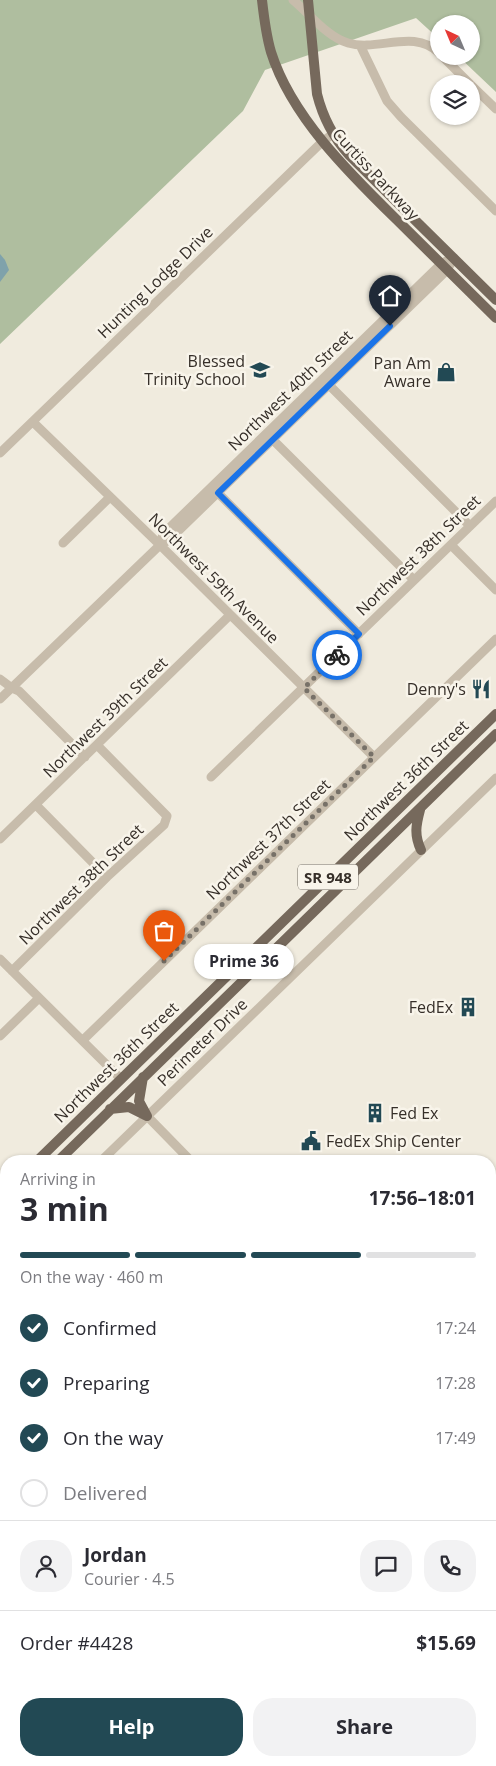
<!DOCTYPE html>
<html lang="en">
<head>
<meta charset="utf-8">
<style>
	body { margin:0; font-family:"Open Sans",sans-serif; background:#f2f2f3; color:#2b2b33; height:100vh; display:flex; flex-direction:column; font-size:19px; white-space:nowrap }
	* { box-sizing:border-box; margin:0 }
	p { font-size:16px; color:#7c7c81 }
	.icon { flex:none; width:28px; height:28px; fill:none; stroke:currentColor; stroke-width:2; stroke-linecap:round; stroke-linejoin:round }
	.map { position:relative; flex:1; overflow:hidden }
	.drawer { position:absolute; left:0px; top:1155px; width:496px; height:611px; display:flex; flex-direction:column; background:#fff; border-radius:20px 20px 0 0; box-shadow:0 1px 4px #0004 }
	.drawer>* { flex:none }
	.needle { width:32px; rotate:316deg }
	.buttons { position:absolute; left:430px; top:15px; display:grid; gap:10px }
	.buttons a { display:grid; place-items:center; width:50px; height:50px; border-radius:50%; background:#fff; box-shadow:0 1px 4px #0004; font-size:25px }
	.pin { position:absolute; display:grid; place-items:center; width:42px; height:42px; color:#fff; margin:-51px -21px; border-radius:50% 50% 50% 0; rotate:-45deg; box-shadow:0 0 5px #0007 }
	.pin .icon { rotate:45deg }
	.courier { position:absolute; display:grid; place-items:center; width:50px; height:50px; margin:-25px; border:4px solid #1a73e8; border-radius:50%; background:#fff; color:#222; box-shadow:0 1px 6px #0007 }
	.bubble { position:absolute; height:35px; border-radius:18px; background:#fff; box-shadow:0 1px 4px #0004; font-size:16px; font-weight:700; line-height:35px; text-align:center }
	.summary em { font-style:normal; font-weight:700 }
	.summary div { display:flex; flex-direction:column-reverse }
	.summary { display:flex; align-items:center; justify-content:space-between; height:85px; padding:0 20px }
	h1 { font-size:32px; font-weight:700; line-height:38px }
	.bar { display:grid; grid-template-columns:repeat(4,1fr); gap:8px 5px; align-content:center; height:60px; padding:0 20px }
	.bar i { height:6px; border-radius:4px; background:#e1e1e2 }
	.bar .current { background:#224954 }
	.bar p { grid-column:span 4 }
	.line { display:flex; align-items:center; gap:12px; padding:0 20px; border-top:1px solid #e1e1e2 }
	.line div { flex:1 }
	.round { display:grid; place-items:center; flex:none; width:52px; height:52px; border-radius:20px; background:#f2f2f3 }
	ol { padding:0 20px; list-style:none }
	li { display:flex; align-items:center; gap:15px; height:55px }
	li p { margin-inline-start:auto }
	li .icon { padding:5px; border-radius:50%; background:#224954; color:#fff; stroke-width:4 }
	li:last-child { color:#7c7c81 }
	li i { width:28px; height:28px; border:2px solid #e1e1e2; border-radius:50% }
	.button { display:flex; gap:10px; margin-top:auto; padding:10px 20px }
	.button a { flex:1; height:58px; border-radius:20px; background:#224954; color:#fff; font-size:20px; font-weight:700; line-height:58px; text-align:center }
	.button a+a { background:#f2f2f3; color:#2b2b33 }
	.map>svg:first-child { display:block }
	.green { fill:#afbe9f }
	.water { fill:#7fa2ab }
	.lines { fill:none; stroke-linecap:round; stroke-linejoin:round }
	.taxiway { stroke:#938d84; stroke-width:19 }
	.runway { stroke:#938d84; stroke-width:45 }
	.minor { stroke:#c7bcab; stroke-width:9 }
	.major { stroke:#76695c; stroke-width:10 }
	.done { stroke:#777168; stroke-width:5; stroke-dasharray:0 9 }
	.route { stroke:#1a73e8; stroke-width:6 }
	.labels { text-anchor:middle; dominant-baseline:central; stroke-width:5; stroke-linejoin:round; paint-order:stroke }
	.shield { fill:#f8f4ea; stroke:#706a63; stroke-width:1 }
	.shield-label { font-size:15px; font-weight:bold; fill:#362f29 }
	.street-label { font-size:16px; fill:#362f29; stroke:#f8f4ea }
	.poi-label { font-size:16px; fill:#362f29; stroke:#f8f4ea; text-anchor:end }
</style>
</head>
<body>
<div class="map">
<svg width="496" height="1766" viewBox="0 0 496 1766">
	<rect width="100%" height="100%" fill="#f0ebde"/>
	<path class="green" d="M0,0H496V92L458,56H471V24H439V39L416,18L265,70L243,111L0,344Z
		M496,1283V1344L490,1347V1287Z
		M490,1562L496,1568V1719L490,1726Z
		M0,1750L6,1751V1760H125L119,1766H0Z
		M338,1760H457L452,1766H347Z"/>
	<path class="water" d="M0,254L5,260L9,270L0,282Z"/>
	<g class="lines">
		<path class="taxiway" d="M490,1243L496,1237
			M490,1385L496,1382
			M490,1516L496,1522
			M0,1728L6,1729
			M180,1760L186,1766
			M304,1760L310,1766"/>
		<path class="runway" d="M490,1423L496,1416
			M169,1762L171,1760"/>
		<path class="minor" d="M293,0C310,14 327,37 348,43C378,52 414,28 439,53
			M360,45L387,101L401,117L496,211
			M442,56L470,84
			M471,85L496,109
			M325,381L470,526
			M33,422L160,545L374,757
			M269,436L414,580
			M0,453L323,141L333,134
			M214,489L359,634
			M63,543L110,497
			M160,545L163,534L441,264L446,261
			M451,545L496,590
			M0,679L12,688L19,691L85,757
			M0,699L160,545L169,540L441,276L447,270L454,258
			M211,777L496,501
			M36,805L107,877
			M0,839L230,615
			M0,959L120,1078
			M12,971L107,877L164,825L167,816L97,745
			M0,1036L39,998
			M83,1040L496,639
			M147,1116L191,1161
			M101,1161L496,778
			M0,1268L6,1260
			M0,1453L6,1459"/>
		<path class="major" d="M262,0C264,18 266,35 271,52C291,116 349,173 396,219C429,252 463,285 496,318
			M308,0L317,94C323,118 333,137 349,155L496,300
			M420,810C416,825 414,835 421,850
			M143,1077L139,1101L147,1116
			M110,1109L129,1107L147,1116
			M37,1161L496,714
			M58,1161L496,734
			M0,1204L6,1196
			M0,1229L6,1221"/>
	</g>
	<g class="lines">
		<path class="done" d="M164,961L374,757L304,688L337,655"/>
		<path class="route" d="M337,655L359,634L218,493L390,326"/>
	</g>
	<defs>
		<symbol id="school-bare" viewBox="-9 -9 18 18"><path d="M0-5L7-2L0 1L-7-2ZM-4 1L0 2.5L4 1V4Q0 6-4 4Z" fill="#224954" stroke="#f8f4ea" stroke-width="2.5" paint-order="stroke"/></symbol>
		<symbol id="shop-bare" viewBox="-9 -9 18 18"><path d="M-5-2.5h2.3a2.7 3.5 0 0 1 5.4 0H5L5.5 6h-11ZM-1.5-2.5h3a1.5 2.3 0 0 0-3 0Z" fill="#224954" stroke="#f8f4ea" stroke-width="2.5" paint-order="stroke"/></symbol>
		<symbol id="restaurant-bare" viewBox="-9 -9 18 18"><path d="M-5-6h1v4h1v-4h1v4h1v-4h1v5L-1.5 .5V6h-2V.5L-5-1ZM5-6V6H3V1.5H1.5Q1.5-4 5-6Z" fill="#224954" stroke="#f8f4ea" stroke-width="2.5" paint-order="stroke"/></symbol>
		<symbol id="building-bare" viewBox="-9 -9 18 18"><path d="M-4-6H4V6H1V3H-1V6H-4ZM-2.5-4.3h1.7v1.8h-1.7ZM.8-4.3h1.7v1.8H.8ZM-2.5-1h1.7V.8h-1.7ZM.8-1h1.7V.8H.8Z" fill="#224954" stroke="#f8f4ea" stroke-width="2.5" paint-order="stroke"/></symbol>
		<symbol id="civic-bare" viewBox="-9 -9 18 18"><path d="M-.6-6.5H3V-4.5H.6V-3L4-1V1h2V6H-6V1h2V-1L-.6-3ZM-1.2 2.5V6h2.4V2.5Z" fill="#224954" stroke="#f8f4ea" stroke-width="2.5" paint-order="stroke"/></symbol>
	</defs>
	<g fill-rule="evenodd">
		<use href="#school-bare" x="246" y="356" width="28" height="28"/>
		<use href="#shop-bare" x="432" y="358" width="28" height="28"/>
		<use href="#restaurant-bare" x="467" y="675" width="28" height="28"/>
		<use href="#building-bare" x="454" y="993" width="28" height="28"/>
		<use href="#building-bare" x="361" y="1099" width="28" height="28"/>
		<use href="#civic-bare" x="297" y="1127" width="28" height="28"/>
	</g>
	<g class="labels">
		<rect class="shield" x="298" y="864.5" width="60" height="25" rx="4"/>
		<g class="shield-label">
			<text x="328" y="877">SR 948</text>
		</g>
		<g class="street-label">
			<text transform="translate(376 174) rotate(47)">Curtiss Parkway</text>
			<text transform="translate(155 282) rotate(-44)">Hunting Lodge Drive</text>
			<text transform="translate(290 390) rotate(-44)">Northwest 40th Street</text>
			<text transform="translate(418 555) rotate(-44)">Northwest 38th Street</text>
			<text transform="translate(214 578) rotate(45)">Northwest 59th Avenue</text>
			<text transform="translate(105 717) rotate(-44)">Northwest 39th Street</text>
			<text transform="translate(406 780) rotate(-44)">Northwest 36th Street</text>
			<text transform="translate(268 839) rotate(-44)">Northwest 37th Street</text>
			<text transform="translate(81 884) rotate(-44)">Northwest 38th Street</text>
			<text transform="translate(202 1042) rotate(-44)">Perimeter Drive</text>
			<text transform="translate(116 1062) rotate(-44)">Northwest 36th Street</text>
		</g>
		<g class="poi-label">
			<text x="245" y="361">Blessed<tspan x="245" dy="18">Trinity School</tspan></text>
			<text x="431" y="363">Pan Am<tspan x="431" dy="18">Aware</tspan></text>
			<text x="466" y="689">Denny's</text>
			<text x="453" y="1007">FedEx</text>
			<text x="390" y="1113" text-anchor="start">Fed Ex</text>
			<text x="326" y="1141" text-anchor="start">FedEx Ship Center</text>
		</g>
	</g>
</svg>
<div class="buttons">
<a><svg class="needle" viewBox="-14 -14 28 28"><path d="M0-13l5 13h-10z" fill="#e53935"/><path d="M0 13l5-13h-10z" fill="#7c7c81"/></svg></a>
<a><svg class="icon" aria-label="layers" viewBox="0 0 24 24"><path d="M12 4l9 5-9 5-9-5zM3 14l9 5 9-5"/></svg></a>
</div>
<div class="pin" style="left:164px;top:961px;background:#ea580c"><svg class="icon" aria-label="bag" viewBox="0 0 24 24"><path d="M5 8h14l-1 12H6zM9 8a3 3 0 0 1 6 0"/></svg></div>
<div class="pin" style="left:390px;top:326px;background:#1f2937"><svg class="icon" aria-label="home" viewBox="0 0 24 24"><path d="M3 11l9-7 9 7M6 9v11h12V9"/></svg></div>
<div class="courier" style="left:337px;top:655px"><svg class="icon" aria-label="bike" viewBox="0 0 24 24"><circle cx="6" cy="16" r="4"/><circle cx="18" cy="16" r="4"/><path d="M6 16l4-8h5l3 8M10 8l3 8H6M13 5h3"/></svg></div>
<div class="bubble" style="left:194px;top:944px;width:100px">Prime 36</div>
<section class="drawer">
<div class="summary"><div><h1>3 min</h1><p>Arriving in</p></div><em>17:56–18:01</em></div>
<div class="bar"><i class="current"></i><i class="current"></i><i class="current"></i><i></i><p>On the way · 460 m</p></div>
<ol>
<li><svg class="icon" aria-label="check" viewBox="0 0 24 24"><path d="M5 12l5 5 9-10"/></svg>Confirmed<p>17:24</p></li>
<li><svg class="icon" aria-label="check" viewBox="0 0 24 24"><path d="M5 12l5 5 9-10"/></svg>Preparing<p>17:28</p></li>
<li><svg class="icon" aria-label="check" viewBox="0 0 24 24"><path d="M5 12l5 5 9-10"/></svg>On the way<p>17:49</p></li>
<li><i></i>Delivered</li>
</ol>
<div class="line" style="height:90px"><a class="round"><svg class="icon" aria-label="person" viewBox="0 0 24 24"><circle cx="12" cy="8" r="4"/><path d="M4 21q1-7 8-7t8 7"/></svg></a><div><b>Jordan</b><p>Courier · 4.5</p></div><a class="round"><svg class="icon" aria-label="chat" viewBox="0 0 24 24"><path d="M4 5h16v11H9l-5 4z"/></svg></a><a class="round"><svg class="icon" aria-label="phone" viewBox="0 0 24 24"><path d="M5 4h4l2 5-3 2q2 4 5 5l2-3 5 2v4C11 20 4 13 5 4z"/></svg></a></div>
<div class="line" style="height:65px"><div>Order #4428</div><b>$15.69</b></div>
<div class="button"><a>Help</a><a>Share</a></div>
</section>
</div>
</body>
</html>
